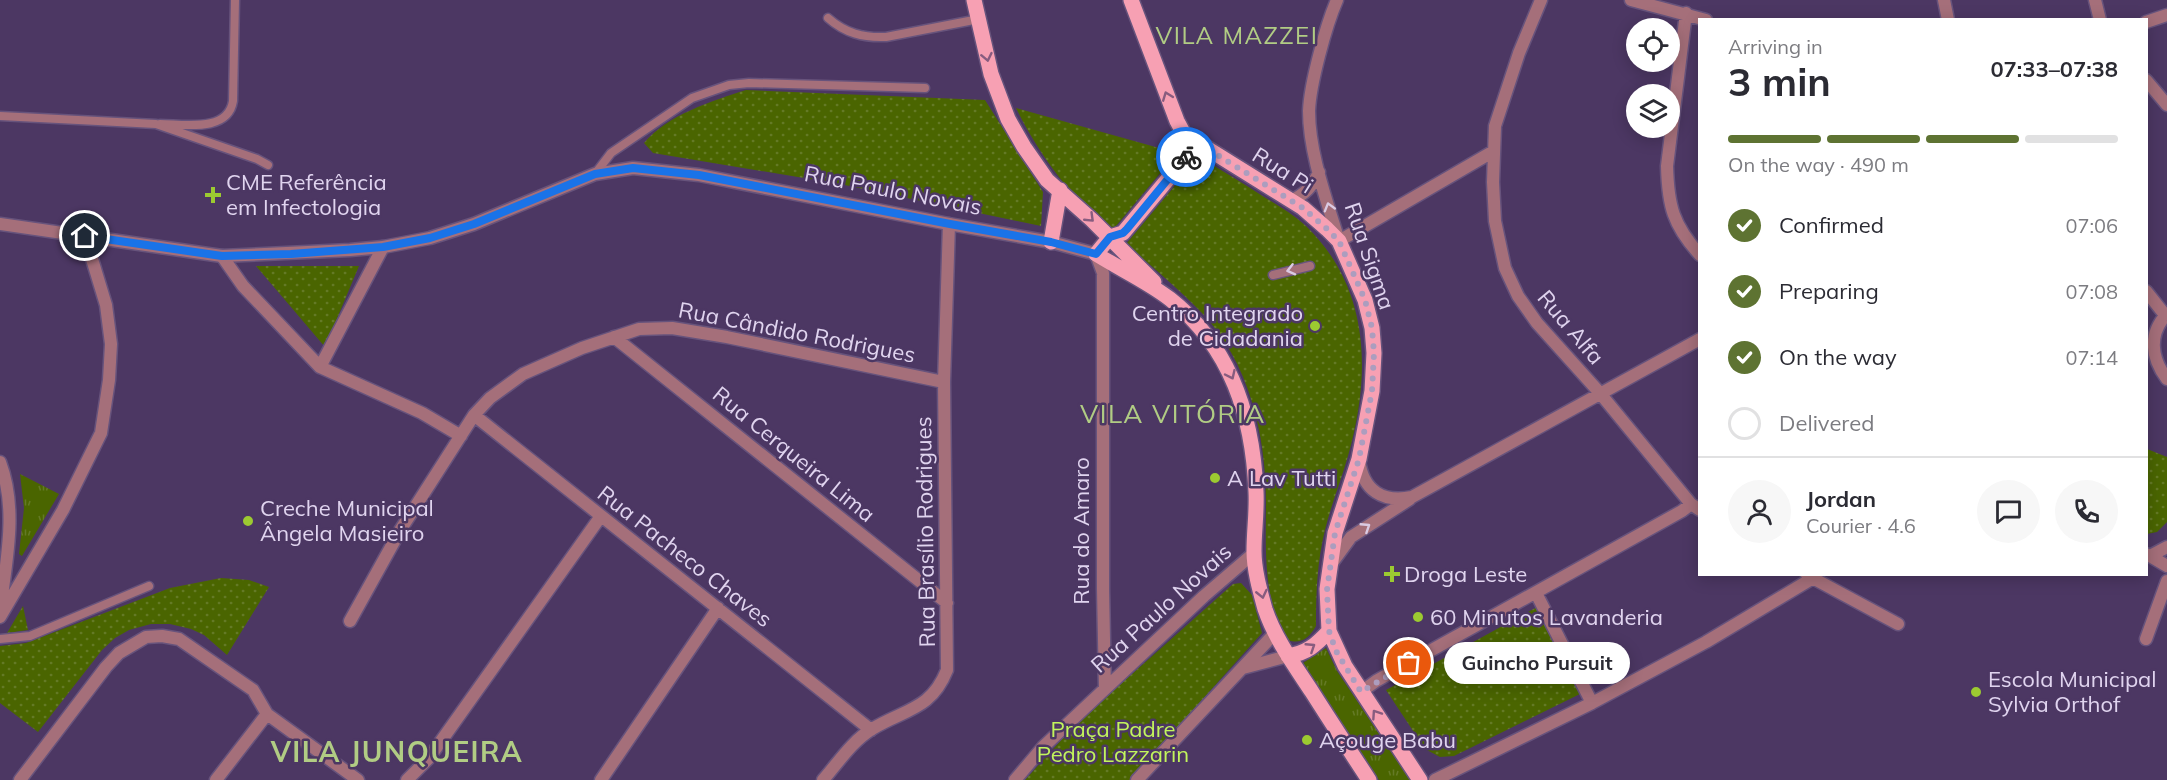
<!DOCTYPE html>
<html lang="en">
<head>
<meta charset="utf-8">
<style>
	body { margin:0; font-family:Mulish,sans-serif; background:#f7f7f7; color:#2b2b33; height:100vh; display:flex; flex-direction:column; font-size:22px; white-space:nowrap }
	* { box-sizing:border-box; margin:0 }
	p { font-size:20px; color:#7c7c81 }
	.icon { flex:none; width:33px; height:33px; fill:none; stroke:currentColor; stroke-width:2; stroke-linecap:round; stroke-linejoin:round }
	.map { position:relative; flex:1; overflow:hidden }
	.panel { position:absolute; left:1698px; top:18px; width:450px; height:558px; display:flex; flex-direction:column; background:#fff; border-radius:0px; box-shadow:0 3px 15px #0003 }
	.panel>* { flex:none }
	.tools { position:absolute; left:1626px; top:18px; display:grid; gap:12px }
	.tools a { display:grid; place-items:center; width:54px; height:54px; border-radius:50%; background:#fff; box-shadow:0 3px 15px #0003; font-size:30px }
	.pin { position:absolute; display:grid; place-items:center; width:51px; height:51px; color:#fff; margin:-26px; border:3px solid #fff; border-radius:50%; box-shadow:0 2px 6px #0007 }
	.courier { position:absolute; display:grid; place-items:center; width:60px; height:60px; margin:-30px; border:4px solid #1a73e8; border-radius:50%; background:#fff; color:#222; box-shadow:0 2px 8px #0007 }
	.bubble { position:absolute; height:42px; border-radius:21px; background:#fff; box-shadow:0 3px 15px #0003; font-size:20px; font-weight:700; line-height:42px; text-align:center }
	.summary em { font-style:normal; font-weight:700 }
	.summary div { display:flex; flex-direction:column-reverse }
	.summary { display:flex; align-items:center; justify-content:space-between; height:102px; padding:0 30px }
	h1 { font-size:39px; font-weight:700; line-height:45px }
	.bar { display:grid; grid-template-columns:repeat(4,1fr); gap:9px 6px; align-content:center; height:72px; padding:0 30px }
	.bar i { height:8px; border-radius:4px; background:#e1e1e2 }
	.bar .active { background:#5e7332 }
	.bar p { grid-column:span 4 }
	.line { display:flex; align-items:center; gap:15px; padding:0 30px; border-top:2px solid #e1e1e2 }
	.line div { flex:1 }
	.round { display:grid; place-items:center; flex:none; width:63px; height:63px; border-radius:32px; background:#f7f7f7 }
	ol { padding:0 30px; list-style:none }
	li { display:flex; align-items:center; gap:18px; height:66px }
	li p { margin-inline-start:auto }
	li .icon { padding:6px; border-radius:50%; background:#5e7332; color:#fff; stroke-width:4 }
	li:last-child { color:#7c7c81 }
	li i { width:33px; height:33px; border:3px solid #e1e1e2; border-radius:50% }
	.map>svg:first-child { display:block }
	.grass { fill:url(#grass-tufts) }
	.park { fill:url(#park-dots) }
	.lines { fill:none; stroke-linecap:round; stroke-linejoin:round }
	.service-casing { stroke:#67537c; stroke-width:11 }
	.minor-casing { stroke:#67537c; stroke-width:15 }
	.tertiary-casing { stroke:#67537c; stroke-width:15 }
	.primary-casing { stroke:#67537c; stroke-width:18 }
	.service { stroke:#a56f7a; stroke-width:8 }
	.minor { stroke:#a56f7a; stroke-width:12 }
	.tertiary { stroke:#a56f7a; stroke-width:12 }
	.primary { stroke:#f7a0b3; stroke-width:15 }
	.oneway { stroke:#885c7f }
	.oneway2 { stroke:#dacae3 }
	.done { stroke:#ac9dbe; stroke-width:6; stroke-dasharray:0 10.8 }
	.route { stroke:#1a73e8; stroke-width:8 }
	.poi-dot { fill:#9cca31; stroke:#4c3763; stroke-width:2 }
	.labels { text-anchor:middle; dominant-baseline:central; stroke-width:5; stroke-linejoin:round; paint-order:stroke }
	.street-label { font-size:22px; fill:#e0d4ef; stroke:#4c3763 }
	.poi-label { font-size:22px; fill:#e0d4ef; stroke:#4c3763; text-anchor:start }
	.park-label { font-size:22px; fill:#c2f55c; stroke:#4c3763 }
	.neighbourhood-label { font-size:24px; letter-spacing:1.5px; fill:#b1cc84; stroke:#4c3763 }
	.quarter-label { font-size:26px; letter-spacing:1.5px; fill:#b1cc84; stroke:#4c3763 }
	.district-label { font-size:28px; font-weight:bold; letter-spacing:1.5px; fill:#b1cc84; stroke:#4c3763 }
</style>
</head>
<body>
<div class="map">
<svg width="2167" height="780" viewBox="0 0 2167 780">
	<defs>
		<pattern id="grass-tufts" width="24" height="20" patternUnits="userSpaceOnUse" patternTransform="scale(1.5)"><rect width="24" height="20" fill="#4a6500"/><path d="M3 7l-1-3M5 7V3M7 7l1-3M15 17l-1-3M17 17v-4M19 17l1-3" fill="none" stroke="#647a26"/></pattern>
		<pattern id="park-dots" width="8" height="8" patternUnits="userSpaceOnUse" patternTransform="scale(1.5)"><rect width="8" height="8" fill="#4a6500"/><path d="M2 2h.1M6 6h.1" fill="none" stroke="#647a26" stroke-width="1.8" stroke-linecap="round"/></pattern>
	</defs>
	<rect width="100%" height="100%" fill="#4c3763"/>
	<path class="grass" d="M20,474L59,494L22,556L19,554L24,508Z
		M1326,648L1337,671L1410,780H1379L1303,663Z"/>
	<path class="park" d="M746,90L985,100L1043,192L1041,226L840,184L653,153L644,143C667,115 712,101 746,90Z
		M1016,108L1177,153L1111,232C1071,197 1039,155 1016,108Z
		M1199,157C1220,169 1241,182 1261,195C1277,205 1293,214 1306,226C1371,289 1371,375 1348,456C1341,481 1331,505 1325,530C1317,562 1316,594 1316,626C1310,637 1301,645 1288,640C1262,601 1266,548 1266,502C1266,435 1249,361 1201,312C1178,288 1151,266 1126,244Z
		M256,266H359L325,347Z
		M2147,449L2167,457V522L2157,532L2147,534Z
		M221,578L249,580L269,587L227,655L204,635L191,629L170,624H151L129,630L115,638L102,650L38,732L0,703V646L26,643L170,588Z
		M1241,583L1252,595L1262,633L1130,780H1025L1076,724L1233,584Z
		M23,606L28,630L7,633Z
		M1537,607L1580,694L1454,756L1440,757L1425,749L1386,690Z"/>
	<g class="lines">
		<defs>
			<path id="service" d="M828,18C845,33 863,38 886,37L979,19
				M0,116L156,124L257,159L268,165
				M160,124C183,124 228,133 233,101L235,0
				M595,174L611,153L692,98L729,85L749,83L925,88
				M1273,275L1310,266
				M0,639L30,636L149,586"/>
			<path id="minor" d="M1337,0C1326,25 1310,84 1309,111C1309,153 1327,201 1339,241L1494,151
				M1541,0L1519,53L1495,126L1493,182L1495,221L1505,268L1518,296L1537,323L1599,392L1691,504L1700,510
				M1631,0L1706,20
				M1944,0L1948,20
				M2095,0L2100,20
				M1686,13L1667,166C1668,206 1673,225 1700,255
				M2146,22L2167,15
				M2146,80L2167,105
				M1291,201C1305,194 1312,187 1319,172
				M1096,254L1103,273V589L1105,689
				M222,256L243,286L320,367L422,413L461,436
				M2146,291L2165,315
				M2167,314C2148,334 2151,358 2167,379
				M614,337L947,603
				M320,367L383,247
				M474,415L871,730
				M1359,460C1363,491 1383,503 1412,497L1700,339
				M0,462C18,510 6,561 0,611
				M2146,554L2150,556L2167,547
				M2150,556L2167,566
				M1332,563L1351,537L1410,499
				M1807,575L1898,624
				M1536,593L1592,703
				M0,617L63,510L101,433L109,380L111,344L106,305L85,236
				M350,621L401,529L474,415L490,398L523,374L582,348L639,329L672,328L727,337L944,382
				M2146,639L2167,581
				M1243,668L1288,656
				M1361,692L1376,681L1682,511L1691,504
				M20,780L106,667L119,653L146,637L162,636L179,639L253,690L267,714L358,780
				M216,780L267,714
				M407,780L429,758L601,516
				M601,780L718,608
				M823,780C838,763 852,741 872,729C905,709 931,710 947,670L944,382L949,224
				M1015,780L1043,747L1204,596L1254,553
				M1137,780L1275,633
				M1435,780L1592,703L1706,642L1813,578"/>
			<path id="tertiary" d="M0,224L222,256L350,250L383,247L430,238L474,224L595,174L633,168L699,175L949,224L1051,242L1096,254"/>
			<path id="primary" d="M974,0L991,74L1008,119L1024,147L1047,180L1092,220L1154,282
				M1131,0L1177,121L1184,134L1303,208L1327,229L1339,241L1365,300L1372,328L1374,353L1372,391L1359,459L1335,533L1327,589L1329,631L1345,666L1420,780
				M1198,143L1123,233L1110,237L1096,254C1120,269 1148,282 1170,299C1231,347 1253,416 1256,492C1257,512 1254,531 1254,551C1254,570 1260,591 1265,609C1275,639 1295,666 1312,692C1331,722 1350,751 1369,780
				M1051,242L1060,190
				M1288,656C1307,653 1316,645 1329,631"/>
		</defs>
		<use href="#service" class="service-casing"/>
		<use href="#minor" class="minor-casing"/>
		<use href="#tertiary" class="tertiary-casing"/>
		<use href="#primary" class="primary-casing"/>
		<use href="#service" class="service"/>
		<use href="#minor" class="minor"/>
		<use href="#tertiary" class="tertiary"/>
		<use href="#primary" class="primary"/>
	</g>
	<defs><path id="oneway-chevron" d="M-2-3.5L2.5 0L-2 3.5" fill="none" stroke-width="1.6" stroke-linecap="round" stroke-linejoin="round" transform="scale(1.5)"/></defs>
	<g class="oneway">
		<use href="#oneway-chevron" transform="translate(987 57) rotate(78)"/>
		<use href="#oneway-chevron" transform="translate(1167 96) rotate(-111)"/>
		<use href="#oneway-chevron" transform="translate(1090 218) rotate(44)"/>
		<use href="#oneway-chevron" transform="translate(1231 375) rotate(65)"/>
		<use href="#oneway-chevron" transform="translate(1262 594) rotate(77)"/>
		<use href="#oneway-chevron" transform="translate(1311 647) rotate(-33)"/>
		<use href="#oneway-chevron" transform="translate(1376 714) rotate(-124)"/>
	</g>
	<g class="oneway2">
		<use href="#oneway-chevron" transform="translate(1329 207) rotate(-106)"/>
		<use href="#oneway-chevron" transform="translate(1291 270) rotate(166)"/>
		<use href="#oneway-chevron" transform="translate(1366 527) rotate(-33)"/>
	</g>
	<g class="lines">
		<path class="done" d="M1186,157L1198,143L1303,208L1327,229L1339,241L1365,300L1372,328L1374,353L1372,391L1359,459L1335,533L1327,590L1329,631L1336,651L1361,692L1409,663"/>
		<path class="route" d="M85,236L222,256L291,254L383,247L430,238L474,224L595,174L633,168L699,175L950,224L1051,242L1096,254L1110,237L1123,233L1127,229L1186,157"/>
	</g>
	<g class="poi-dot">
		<path d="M210 186h6v6h6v6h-6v6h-6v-6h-6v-6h6z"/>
		<circle cx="1315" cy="326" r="6"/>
		<circle cx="1215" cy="478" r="6"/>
		<circle cx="248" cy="521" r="6"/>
		<path d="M1389 565h6v6h6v6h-6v6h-6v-6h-6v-6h6z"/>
		<circle cx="1418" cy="617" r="6"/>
		<circle cx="1976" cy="692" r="6"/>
		<circle cx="1307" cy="740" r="6"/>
	</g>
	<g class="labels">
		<g class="street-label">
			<text transform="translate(1283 170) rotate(32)">Rua Pi</text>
			<text transform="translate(893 190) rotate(11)">Rua Paulo Novais</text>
			<text transform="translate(1370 256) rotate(71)">Rua Sigma</text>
			<text transform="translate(1571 327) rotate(50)">Rua Alfa</text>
			<text transform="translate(797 332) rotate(11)">Rua Cândido Rodrigues</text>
			<text transform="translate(794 454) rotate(39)">Rua Cerqueira Lima</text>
			<text transform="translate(1081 531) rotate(-90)">Rua do Amaro</text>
			<text transform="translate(925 532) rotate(-91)">Rua Brasílio Rodrigues</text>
			<text transform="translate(685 556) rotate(38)">Rua Pacheco Chaves</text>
			<text transform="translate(1161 608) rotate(-42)">Rua Paulo Novais</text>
		</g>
		<g class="poi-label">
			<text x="226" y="182">CME Referência<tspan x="226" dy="25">em Infectologia</tspan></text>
			<text x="1303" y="313" text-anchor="end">Centro Integrado<tspan x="1303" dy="25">de Cidadania</tspan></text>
			<text x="1227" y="478">A Lav Tutti</text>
			<text x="260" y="508">Creche Municipal<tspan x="260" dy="25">Ângela Masieiro</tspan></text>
			<text x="1404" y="574">Droga Leste</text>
			<text x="1430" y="617">60 Minutos Lavanderia</text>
			<text x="1988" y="679">Escola Municipal<tspan x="1988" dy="25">Sylvia Orthof</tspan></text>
			<text x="1319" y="740">Açouge Babu</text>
		</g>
		<g class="park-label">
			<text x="1113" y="729">Praça Padre<tspan x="1113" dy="25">Pedro Lazzarin</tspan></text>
		</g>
		<g class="neighbourhood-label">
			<text x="1237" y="35">VILA MAZZEI</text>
		</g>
		<g class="quarter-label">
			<text x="1173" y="413">VILA VITÓRIA</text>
		</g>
		<g class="district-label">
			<text x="397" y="751">VILA JUNQUEIRA</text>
		</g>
	</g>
</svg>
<div class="tools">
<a><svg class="icon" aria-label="locate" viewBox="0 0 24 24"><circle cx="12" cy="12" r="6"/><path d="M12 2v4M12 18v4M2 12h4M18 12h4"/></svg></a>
<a><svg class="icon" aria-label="layers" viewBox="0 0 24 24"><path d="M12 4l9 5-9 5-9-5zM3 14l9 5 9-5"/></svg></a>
</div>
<div class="pin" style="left:1409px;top:663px;background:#ea580c"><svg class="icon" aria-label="bag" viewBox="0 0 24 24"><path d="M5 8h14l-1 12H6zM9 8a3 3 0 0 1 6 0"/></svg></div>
<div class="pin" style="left:85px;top:236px;background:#1f2937"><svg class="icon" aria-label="home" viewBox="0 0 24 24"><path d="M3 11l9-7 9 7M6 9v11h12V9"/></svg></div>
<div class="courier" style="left:1186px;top:157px"><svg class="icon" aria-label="bike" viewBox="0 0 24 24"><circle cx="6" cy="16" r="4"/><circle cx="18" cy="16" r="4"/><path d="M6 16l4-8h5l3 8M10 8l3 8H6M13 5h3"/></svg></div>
<div class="bubble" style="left:1444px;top:642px;width:186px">Guincho Pursuit</div>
<section class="panel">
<div class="summary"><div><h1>3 min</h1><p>Arriving in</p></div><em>07:33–07:38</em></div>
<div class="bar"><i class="active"></i><i class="active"></i><i class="active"></i><i></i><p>On the way · 490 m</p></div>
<ol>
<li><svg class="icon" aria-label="check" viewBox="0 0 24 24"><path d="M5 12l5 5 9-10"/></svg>Confirmed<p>07:06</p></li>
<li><svg class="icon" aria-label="check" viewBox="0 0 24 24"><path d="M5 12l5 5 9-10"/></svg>Preparing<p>07:08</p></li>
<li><svg class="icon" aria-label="check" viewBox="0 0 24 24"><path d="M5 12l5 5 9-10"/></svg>On the way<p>07:14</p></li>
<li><i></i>Delivered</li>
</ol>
<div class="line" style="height:108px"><a class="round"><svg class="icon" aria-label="person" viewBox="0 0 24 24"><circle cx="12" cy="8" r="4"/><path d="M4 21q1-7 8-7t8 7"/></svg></a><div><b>Jordan</b><p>Courier · 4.6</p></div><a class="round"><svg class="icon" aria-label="chat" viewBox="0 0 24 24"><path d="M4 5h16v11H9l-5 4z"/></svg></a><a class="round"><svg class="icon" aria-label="phone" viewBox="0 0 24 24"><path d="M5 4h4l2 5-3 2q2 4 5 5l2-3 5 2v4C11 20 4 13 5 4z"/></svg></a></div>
</section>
</div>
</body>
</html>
